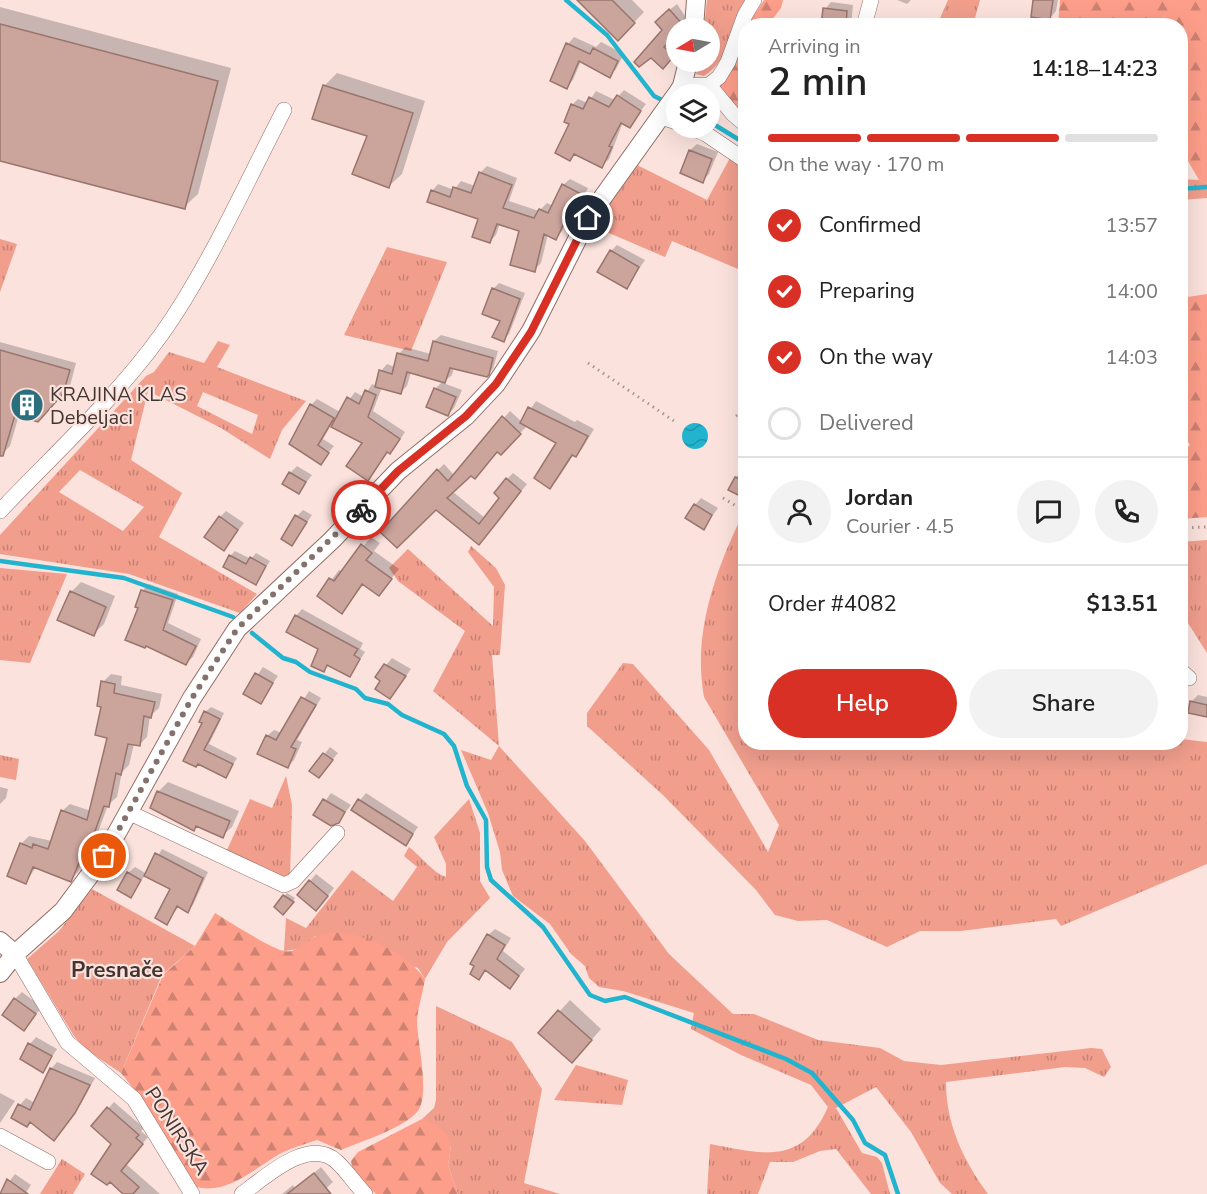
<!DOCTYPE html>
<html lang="en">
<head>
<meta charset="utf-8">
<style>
	body { margin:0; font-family:"Nunito Sans",sans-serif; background:#f2f2f2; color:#222; height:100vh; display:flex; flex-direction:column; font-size:22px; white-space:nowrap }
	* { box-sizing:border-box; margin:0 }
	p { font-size:20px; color:#767676 }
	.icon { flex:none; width:33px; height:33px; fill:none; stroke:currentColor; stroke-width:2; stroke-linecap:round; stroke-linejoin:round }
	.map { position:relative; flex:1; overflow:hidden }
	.sheet { position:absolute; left:738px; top:18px; width:450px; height:732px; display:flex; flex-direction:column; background:#fff; border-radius:24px; box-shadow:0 6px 24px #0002 }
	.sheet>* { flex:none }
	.needle { width:39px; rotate:260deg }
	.fabs { position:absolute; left:666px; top:18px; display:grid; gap:12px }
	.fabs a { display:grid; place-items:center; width:54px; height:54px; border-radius:50%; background:#fff; box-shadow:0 6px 24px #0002; font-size:30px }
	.pin { position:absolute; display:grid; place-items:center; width:51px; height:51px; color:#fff; margin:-26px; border:3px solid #fff; border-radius:50%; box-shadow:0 2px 6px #0007 }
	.courier { position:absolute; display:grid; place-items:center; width:60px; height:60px; margin:-30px; border:4px solid #d93025; border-radius:50%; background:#fff; color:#222; box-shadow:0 2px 8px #0007 }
	.summary em { font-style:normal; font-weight:600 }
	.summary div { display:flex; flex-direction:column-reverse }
	.summary { display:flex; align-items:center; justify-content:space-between; height:102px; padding:0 30px }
	h1 { font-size:39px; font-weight:600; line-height:45px }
	.bar { display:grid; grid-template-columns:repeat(4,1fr); gap:9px 6px; align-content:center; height:72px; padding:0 30px }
	.bar i { height:8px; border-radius:4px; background:#e0e0e0 }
	.bar .active { background:#d93025 }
	.bar p { grid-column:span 4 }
	.line { display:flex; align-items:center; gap:15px; padding:0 30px; border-top:2px solid #e0e0e0 }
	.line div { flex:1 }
	.round { display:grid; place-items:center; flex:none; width:63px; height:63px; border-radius:32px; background:#f2f2f2 }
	ol { padding:0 30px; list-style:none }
	li { display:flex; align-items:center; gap:18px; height:66px }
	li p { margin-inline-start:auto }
	li .icon { padding:6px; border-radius:50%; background:#d93025; color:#fff; stroke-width:4 }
	li:last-child { color:#767676 }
	li i { width:33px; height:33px; border:3px solid #e0e0e0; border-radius:50% }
	.button { display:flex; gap:12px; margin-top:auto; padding:12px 30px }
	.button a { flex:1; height:69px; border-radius:36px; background:#d93025; color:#fff; font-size:24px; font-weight:600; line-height:69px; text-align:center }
	.button a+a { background:#f2f2f2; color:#222 }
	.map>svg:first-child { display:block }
	.grass { fill:url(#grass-tufts); fill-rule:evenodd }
	.forest { fill:url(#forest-firs) }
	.water { fill:url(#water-waves) }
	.shadow { fill:#0003 }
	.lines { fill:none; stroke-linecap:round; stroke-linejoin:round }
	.stream { stroke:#22b4ce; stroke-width:4.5 }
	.building { fill:#cba49c; stroke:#99756d; stroke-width:1.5 }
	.minor-casing { stroke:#916d65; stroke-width:16 }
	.tertiary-casing { stroke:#916d65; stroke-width:20 }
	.path { stroke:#aa9591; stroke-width:3; stroke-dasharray:1.5 4.5; stroke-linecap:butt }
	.minor { stroke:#fff; stroke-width:15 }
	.tertiary { stroke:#fff; stroke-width:18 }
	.done { stroke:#83716d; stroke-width:6; stroke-dasharray:0 10.8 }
	.route { stroke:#d93025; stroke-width:8 }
	.labels { text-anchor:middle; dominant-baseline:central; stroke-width:4.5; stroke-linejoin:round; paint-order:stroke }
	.poi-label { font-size:20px; fill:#433430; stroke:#fbe2dd; text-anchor:start }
	.street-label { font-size:20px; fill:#433430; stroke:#fbe2dd }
	.quarter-label { font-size:22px; font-weight:bold; fill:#433430; stroke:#fbe2dd }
</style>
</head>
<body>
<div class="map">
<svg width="1207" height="1194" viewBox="0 0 1207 1194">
	<defs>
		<pattern id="grass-tufts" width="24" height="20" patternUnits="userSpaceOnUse" patternTransform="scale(1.5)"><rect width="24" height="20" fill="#f19e8d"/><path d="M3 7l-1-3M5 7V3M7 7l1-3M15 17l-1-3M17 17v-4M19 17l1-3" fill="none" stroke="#c58274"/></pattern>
		<pattern id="forest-firs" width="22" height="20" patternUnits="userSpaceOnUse" patternTransform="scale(1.5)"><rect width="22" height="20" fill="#fd9e8a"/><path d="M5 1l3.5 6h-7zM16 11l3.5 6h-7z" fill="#ce8271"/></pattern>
		<pattern id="water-waves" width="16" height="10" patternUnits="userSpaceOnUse" patternTransform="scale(1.5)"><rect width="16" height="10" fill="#22b4ce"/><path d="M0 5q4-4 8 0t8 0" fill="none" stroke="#1f93a8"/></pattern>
	</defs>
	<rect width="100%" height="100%" fill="#fbe2dd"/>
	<path class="grass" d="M707,0H745C726,27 733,58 704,76L696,74L698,62H710V28H704Z
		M948,0H980L973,25H937Z
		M730,158L745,169V272L672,241L665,257L595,227L635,164L707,200Z
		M1180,179L1199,180L1207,184V198L1181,200Z
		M0,239L17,244L0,292Z
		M387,247L447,262L411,351L344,335Z
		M218,341L230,345L217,367L306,401L282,430L270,459L221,428L148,391L131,460L182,493L159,537L257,594L240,613L129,574L0,554V535L146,376L154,372L169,352L204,363ZM203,392L258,415L252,434L197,406ZM80,470L144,507L123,531L59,492Z
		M738,524L746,528V742H1180L1181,739L1207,742V864L1061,926L1056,919L961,931H920L887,947L827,920L798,921L775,915L756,890L664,796L587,726V713L623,663L633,664L709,750L768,852L779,825L704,697C693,637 713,578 738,524Z
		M1207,540V653L1181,612L1180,542Z
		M471,546L496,568L505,585L500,655H492L499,746L585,841L669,954L733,1014H754L818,1040L880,1048L904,1061L941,1065L1091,1048L1102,1049L1111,1067L1104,1077L1085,1068L1065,1067L946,1082C946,1124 963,1160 988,1194H952L940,1183L911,1132L876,1087L836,1108L862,1153L877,1157L882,1163L890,1194H871L836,1149L820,1151L793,1162H770L758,1194H707L710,1144C763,1154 802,1166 828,1107L811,1085L741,1055L691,1029L694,1013L623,991L599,987L589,978L585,966L571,954L550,924L513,896L502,870L500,852L488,813L461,750L491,760L499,746L433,691L465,631L398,581L389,568L408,549L493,626L494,587L468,552Z
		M0,568L67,574L30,663L0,660Z
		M0,755L19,759L16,780L0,777Z
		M286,776L292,805L290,877L283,878L227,850L250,799L272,808Z
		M469,799L480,833V881L490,898L447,942L425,979L418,968L315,936L299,949L284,951L286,918L306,928L352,870L393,901L417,867L404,856L409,847C421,856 433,873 446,877V864L434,837Z
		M92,889L195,946L162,975L121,1073L85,1049L74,1036L27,959L59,931Z
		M436,1006L512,1042L542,1089L524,1183L560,1194H458L448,1165L451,1146L422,1119L434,1108L436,1100Z
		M576,1065L628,1080L622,1105L554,1100Z
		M62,1159L85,1174L73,1194H40Z"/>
	<path class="forest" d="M764,0H783L781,8L768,25L747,26Z
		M1060,0H1207V184L1199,180L1181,149L1180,26L1058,25Z
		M745,28V119L717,87Z
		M1207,294V517L1181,519V453L1190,445L1181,431V298Z
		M215,913C228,921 272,949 284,951C298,954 304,940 316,936C348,922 407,952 425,979C423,992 418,1007 417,1020C417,1042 431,1096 417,1112C402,1129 362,1141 341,1150L317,1140C303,1145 286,1149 273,1158C249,1173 225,1194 196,1187L142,1099L121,1073L163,975L195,946Z
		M422,1119L435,1124L447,1135L451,1146L448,1165L458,1194H376L353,1172L351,1161L358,1152Z"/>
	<path class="water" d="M682 436a13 13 0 1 1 26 0a13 13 0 1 1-26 0Z"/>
	<path class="shadow" d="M580,0H632L644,12L618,39Z
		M897,0H911L907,4Z
		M1035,0H1058L1056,11L1050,18Z
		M831,2L853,5L851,26H823L825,9Z
		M677,4L689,22L683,28H676V34L670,40L676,46V52L663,66V15Z
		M0,7L231,68L198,194L184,207L0,159Z
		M574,37L596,47L601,42L624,54L616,69L610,76L581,61L573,80L567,87L568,44Z
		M337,73L425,101L402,174L389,186L369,135L324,86Z
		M624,90L646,104L629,126L623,122L609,159L602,166L576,153L570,159L572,105L578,99L588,103L596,91L615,100Z
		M697,144L718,152L709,174L702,181L682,172L690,150Z
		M487,166L517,178L509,201L539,211L547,203L553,206L563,185L570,179L588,188L580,203L573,209L562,231L556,238L548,234L541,263L534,270L520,230L500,223L496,235L489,242L480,218L432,191L438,184L454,190L461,181L475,186L480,173Z
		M617,245L645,260L627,287L611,251Z
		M499,283L525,293L509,334L503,340L502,320L493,289Z
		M441,335L498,351L493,369L487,375L454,367L452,375L443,383L462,390L454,408L448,414L435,389L443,381L411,372L407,386L401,392L382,387L373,411L405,432L396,446L389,451L368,479L364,442L331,425L323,439L334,446L320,463L311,405L317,399L340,412L355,392L364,397L372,384L377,386L381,371L387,364L395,367L399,354L405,347L431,354L434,341Z
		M0,342L76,363L70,386L44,413L19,415L10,446L0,456Z
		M536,401L575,422L577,420L594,429L582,449L576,456L574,454L557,480L550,487L558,443L527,426L501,453L498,450L452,491L485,518L502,497L507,479L513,473L527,484L485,537L436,508L438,470L444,464L454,475L510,411L522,422Z
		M297,466L312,475L299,492L290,473Z
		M746,468V498L730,490L736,477Z
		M701,498L718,508L704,528L695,505Z
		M303,510L312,515L292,544L297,516Z
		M226,511L244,523L224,549L220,517Z
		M371,537L380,543L374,551L399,569L379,594L364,584L342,612L319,596L339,570L343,572Z
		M235,551L251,559L256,553L270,561L256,583L230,556Z
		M81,582L115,596L104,624L93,634L71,592Z
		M149,584L178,594L168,623L201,639L193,657L186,663L140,607L142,591Z
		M302,609L363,643L360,649L365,652L350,675L330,664L324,670L320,649L296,616Z
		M392,658L411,669L396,690L377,676Z
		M263,667L278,676L260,702L245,693Z
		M111,674L122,676L121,685L162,694L159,708L150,716L147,737L139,745L134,744L129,765L122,772L117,797L108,805L97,835L92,840L78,872L70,880L36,867L26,882L21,844L29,836L52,841L62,811L70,804L91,811L108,737L103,705V682Z
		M309,691L321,698L297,740L302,742L294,760L288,766L267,736L274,730L282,733Z
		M1198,695L1207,697V716L1191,702Z
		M211,707L224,713L209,744L237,758L226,776L198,763L205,712Z
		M330,747L338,753L319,776L311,771Z
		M168,782L239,811L232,827L222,836L197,825L193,829L158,792Z
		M0,787L8,789L6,798L0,804Z
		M331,793L351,805L338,822L315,815Z
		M366,793L418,827L406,844L353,809Z
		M162,849L208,872L193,905L188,911L179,906L167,923L172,888L145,875L131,896L128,873L135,867L147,874Z
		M316,874L334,888L323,902L310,881Z
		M287,893L295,898L286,910L276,907Z
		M495,929L511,938L503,951L525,969L516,980L487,969L479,978L488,935Z
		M22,992L42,1007L24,1029L15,999Z
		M570,1000L601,1029L582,1051L540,1033Z
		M36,1037L57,1049L43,1071L30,1044Z
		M57,1062L95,1078L81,1104L54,1139L20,1105L26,1098L35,1103L51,1069Z
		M0,1093L15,1101L0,1123Z
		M114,1102L144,1128L141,1131L148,1137L126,1164L160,1194H126L113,1143L93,1126Z
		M321,1167L333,1182L320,1194H308V1178Z
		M15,1174L31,1185L25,1194H0Z
		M293,1185L298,1194H282Z"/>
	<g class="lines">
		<path class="stream" d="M566,0L607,35L654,96L666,102
			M710,122L746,144
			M1180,189L1207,187
			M0,561L124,578L233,617
			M252,633L283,658L296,662L310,672L356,689L365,698L388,704L402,715L444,734L454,746L467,786L486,820L487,867L491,880L543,927L590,995L605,1001L625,997L786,1059L812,1073L853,1120L865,1143L885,1155L898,1194"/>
	</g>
	<path class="building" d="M577,0H612L635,23L618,41Z
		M1033,0H1053L1050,20L1031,17Z
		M823,8L847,11L846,26H821Z
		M669,9L683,25V28H676V36L664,47L674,56L663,69L651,58L639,67L634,62L662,30L655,22Z
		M0,24L218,81L185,209L0,161Z
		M566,43L590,54L593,48L618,61L610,78L579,61L567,89L550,81Z
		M323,85L413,113L389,188L352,174L367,136L312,119Z
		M617,95L641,111L630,128L621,123L609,146L612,147L602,168L574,154L570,161L555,153L569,124L564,122L571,104L583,109L589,97L609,107Z
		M689,150L712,159L703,183L680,173Z
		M479,172L512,185L503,208L534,218L539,209L548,213L562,184L583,195L574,211L571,209L556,240L544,234L535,272L510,265L519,231L497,224L490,243L472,237L478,219L427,202L431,190L450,197L453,187L471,193Z
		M610,250L639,267L627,289L597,272Z
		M492,288L520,299L504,342L492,337L500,321L482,314Z
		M433,341L493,358L489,375L487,377L450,368L445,383L407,372L401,394L375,387L379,370L392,374L397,353L428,361Z
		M0,350L70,370L63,394L38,422L15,415L3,456H0Z
		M434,388L456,397L448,416L426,407Z
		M365,390L376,395L368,417L400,439L390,454L387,452L368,481L346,466L362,443L331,427L347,397L359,404Z
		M310,404L334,418L318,445L329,453L321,465L289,444Z
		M528,407L588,436L576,457L572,455L550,489L534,478L556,443L520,423Z
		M502,416L521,434L501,455L497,452L475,479L471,476L447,498L479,524L499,498L494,493L506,478L521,491L498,521L479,545L436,510L397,548L380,532L437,469L448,481Z
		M289,472L306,482L299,494L282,484Z
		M735,477L746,482L740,496L728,490Z
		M694,504L712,515L704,530L685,518Z
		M295,515L307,522L292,546L281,539Z
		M219,516L238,530L224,551L204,537Z
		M361,544L372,553L366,560L392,579L379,596L362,584L342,614L317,596L329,578L334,581Z
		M229,555L246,564L250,557L266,566L256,585L223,567Z
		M141,590L173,600L163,630L196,646L186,665L146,646L145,648L125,640L138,608L135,607Z
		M70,591L106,607L94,636L57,620Z
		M295,615L358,649L354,655L360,659L350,677L327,665L324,672L311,666L318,649L286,632Z
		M384,664L406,676L390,699L375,689L380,681L375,677Z
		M255,673L273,683L261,704L243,694Z
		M101,681L115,684L114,693L155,702L151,718L144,716L140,746L128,744L121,775L116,773L109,807L104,806L90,845L87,844L71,882L33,867L26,884L7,876L20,843L32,848L33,844L48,849L61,810L87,820L107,738L95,735L101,707L97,706Z
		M301,697L316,705L291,747L296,749L288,768L257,754L266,735L276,740Z
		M1190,701L1207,705V717L1188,713Z
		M204,711L220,719L204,750L233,764L226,778L198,764L196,767L183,761L202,723L199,722Z
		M323,753L333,760L319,778L309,771Z
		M157,791L230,821L223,838L196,826L194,831L150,808Z
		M323,799L345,812L339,823L331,826L313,815Z
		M358,799L413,834L406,846L351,810Z
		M155,853L203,878L188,913L177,906L167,925L155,918L170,889L144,876Z
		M127,872L141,880L131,898L117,890Z
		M309,880L328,896L316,911L297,895Z
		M283,895L294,902L283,915L274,907Z
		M487,934L505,945L497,959L519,976L510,989L485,970L479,980L470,974L474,966L470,964Z
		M14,998L36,1014L24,1031L2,1015Z
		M558,1010L592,1040L572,1063L538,1033Z
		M28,1043L52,1056L43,1073L20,1059Z
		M50,1068L90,1085L75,1113L54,1141L30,1122L27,1127L11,1118L18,1104L30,1110Z
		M107,1107L139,1135L136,1138L143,1144L121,1171L139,1187L133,1194H123L110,1182L107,1185L91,1174L111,1144L91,1126Z
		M314,1173L331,1194H287Z
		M7,1179L28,1194H0Z"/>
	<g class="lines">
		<defs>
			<path id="minor" d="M864,26L871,0
				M709,85L733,114L746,125
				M682,86L709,85L719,77L728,62L745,15L754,0
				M661,117L676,122
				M692,128L706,134L746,161
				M0,511C54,454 115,399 161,335C208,269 246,183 284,110
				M1180,670L1189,678
				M130,813L284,885L293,881L337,833
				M15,954L67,1042L134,1099L192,1194
				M0,1136L48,1162
				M242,1194C264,1178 310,1135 337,1162C347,1171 355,1184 365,1194"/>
			<path id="tertiary" d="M694,28L696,0
				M677,94L682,86L688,62
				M0,941L15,954
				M0,973L15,954L63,911L104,856L192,698L237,629L332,540L398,471L466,416L496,384L531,331L588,218L676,95"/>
		</defs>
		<use href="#minor" class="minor-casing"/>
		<use href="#tertiary" class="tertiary-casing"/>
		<path class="path" d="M588,363L677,423
			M736,416L746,408
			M723,498L746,512
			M1180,528L1207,527"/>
		<use href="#minor" class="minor"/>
		<use href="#tertiary" class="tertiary"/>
	</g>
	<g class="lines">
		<path class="done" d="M104,856L192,698L237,629L361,510"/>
		<path class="route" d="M361,510L398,471L466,416L496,384L531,332L588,218"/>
	</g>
	<defs>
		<symbol id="building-disc" viewBox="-11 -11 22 22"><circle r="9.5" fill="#2a6f7e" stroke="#fbe2dd"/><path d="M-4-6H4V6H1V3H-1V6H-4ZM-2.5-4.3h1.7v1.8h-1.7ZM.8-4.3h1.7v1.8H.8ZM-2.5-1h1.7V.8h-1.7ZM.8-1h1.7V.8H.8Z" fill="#fff"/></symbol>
	</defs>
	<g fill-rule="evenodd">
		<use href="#building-disc" x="8" y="386" width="38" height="38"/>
	</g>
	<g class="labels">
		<g class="poi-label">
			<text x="50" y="394">KRAJINA KLAS<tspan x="50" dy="23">Debeljaci</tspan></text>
		</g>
		<g class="street-label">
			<text transform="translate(177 1131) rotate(57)">PONIRSKA</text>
		</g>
		<g class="quarter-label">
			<text x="117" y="970">Presnače</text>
		</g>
	</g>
</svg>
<div class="fabs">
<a><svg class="needle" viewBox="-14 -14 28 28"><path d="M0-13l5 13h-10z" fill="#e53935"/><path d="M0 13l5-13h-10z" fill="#767676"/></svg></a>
<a><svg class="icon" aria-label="layers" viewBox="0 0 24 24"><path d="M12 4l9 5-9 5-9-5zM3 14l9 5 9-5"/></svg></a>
</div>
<div class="pin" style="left:104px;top:856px;background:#ea580c"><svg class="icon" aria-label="bag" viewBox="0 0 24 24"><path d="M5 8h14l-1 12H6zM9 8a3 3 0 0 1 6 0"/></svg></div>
<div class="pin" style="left:588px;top:218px;background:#1f2937"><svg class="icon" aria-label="home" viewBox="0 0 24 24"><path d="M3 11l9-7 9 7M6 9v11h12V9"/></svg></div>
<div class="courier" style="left:361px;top:510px"><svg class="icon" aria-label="bike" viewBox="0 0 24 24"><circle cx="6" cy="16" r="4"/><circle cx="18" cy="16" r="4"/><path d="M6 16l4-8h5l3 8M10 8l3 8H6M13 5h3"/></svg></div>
<section class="sheet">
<div class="summary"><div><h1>2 min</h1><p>Arriving in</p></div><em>14:18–14:23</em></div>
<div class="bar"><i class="active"></i><i class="active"></i><i class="active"></i><i></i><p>On the way · 170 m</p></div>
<ol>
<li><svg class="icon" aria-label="check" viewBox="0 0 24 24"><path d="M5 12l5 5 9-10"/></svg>Confirmed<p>13:57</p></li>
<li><svg class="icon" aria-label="check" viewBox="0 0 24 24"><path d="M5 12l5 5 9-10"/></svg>Preparing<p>14:00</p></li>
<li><svg class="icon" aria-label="check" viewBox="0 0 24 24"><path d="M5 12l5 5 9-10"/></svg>On the way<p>14:03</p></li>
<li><i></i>Delivered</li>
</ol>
<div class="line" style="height:108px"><a class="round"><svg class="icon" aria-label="person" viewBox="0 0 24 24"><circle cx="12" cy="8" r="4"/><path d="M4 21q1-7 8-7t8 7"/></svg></a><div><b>Jordan</b><p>Courier · 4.5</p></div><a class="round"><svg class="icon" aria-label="chat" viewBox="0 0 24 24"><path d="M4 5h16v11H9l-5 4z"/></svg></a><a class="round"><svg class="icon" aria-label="phone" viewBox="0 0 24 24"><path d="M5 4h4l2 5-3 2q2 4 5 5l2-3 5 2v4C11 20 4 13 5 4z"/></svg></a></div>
<div class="line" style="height:78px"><div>Order #4082</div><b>$13.51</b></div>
<div class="button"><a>Help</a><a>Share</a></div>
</section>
</div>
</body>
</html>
